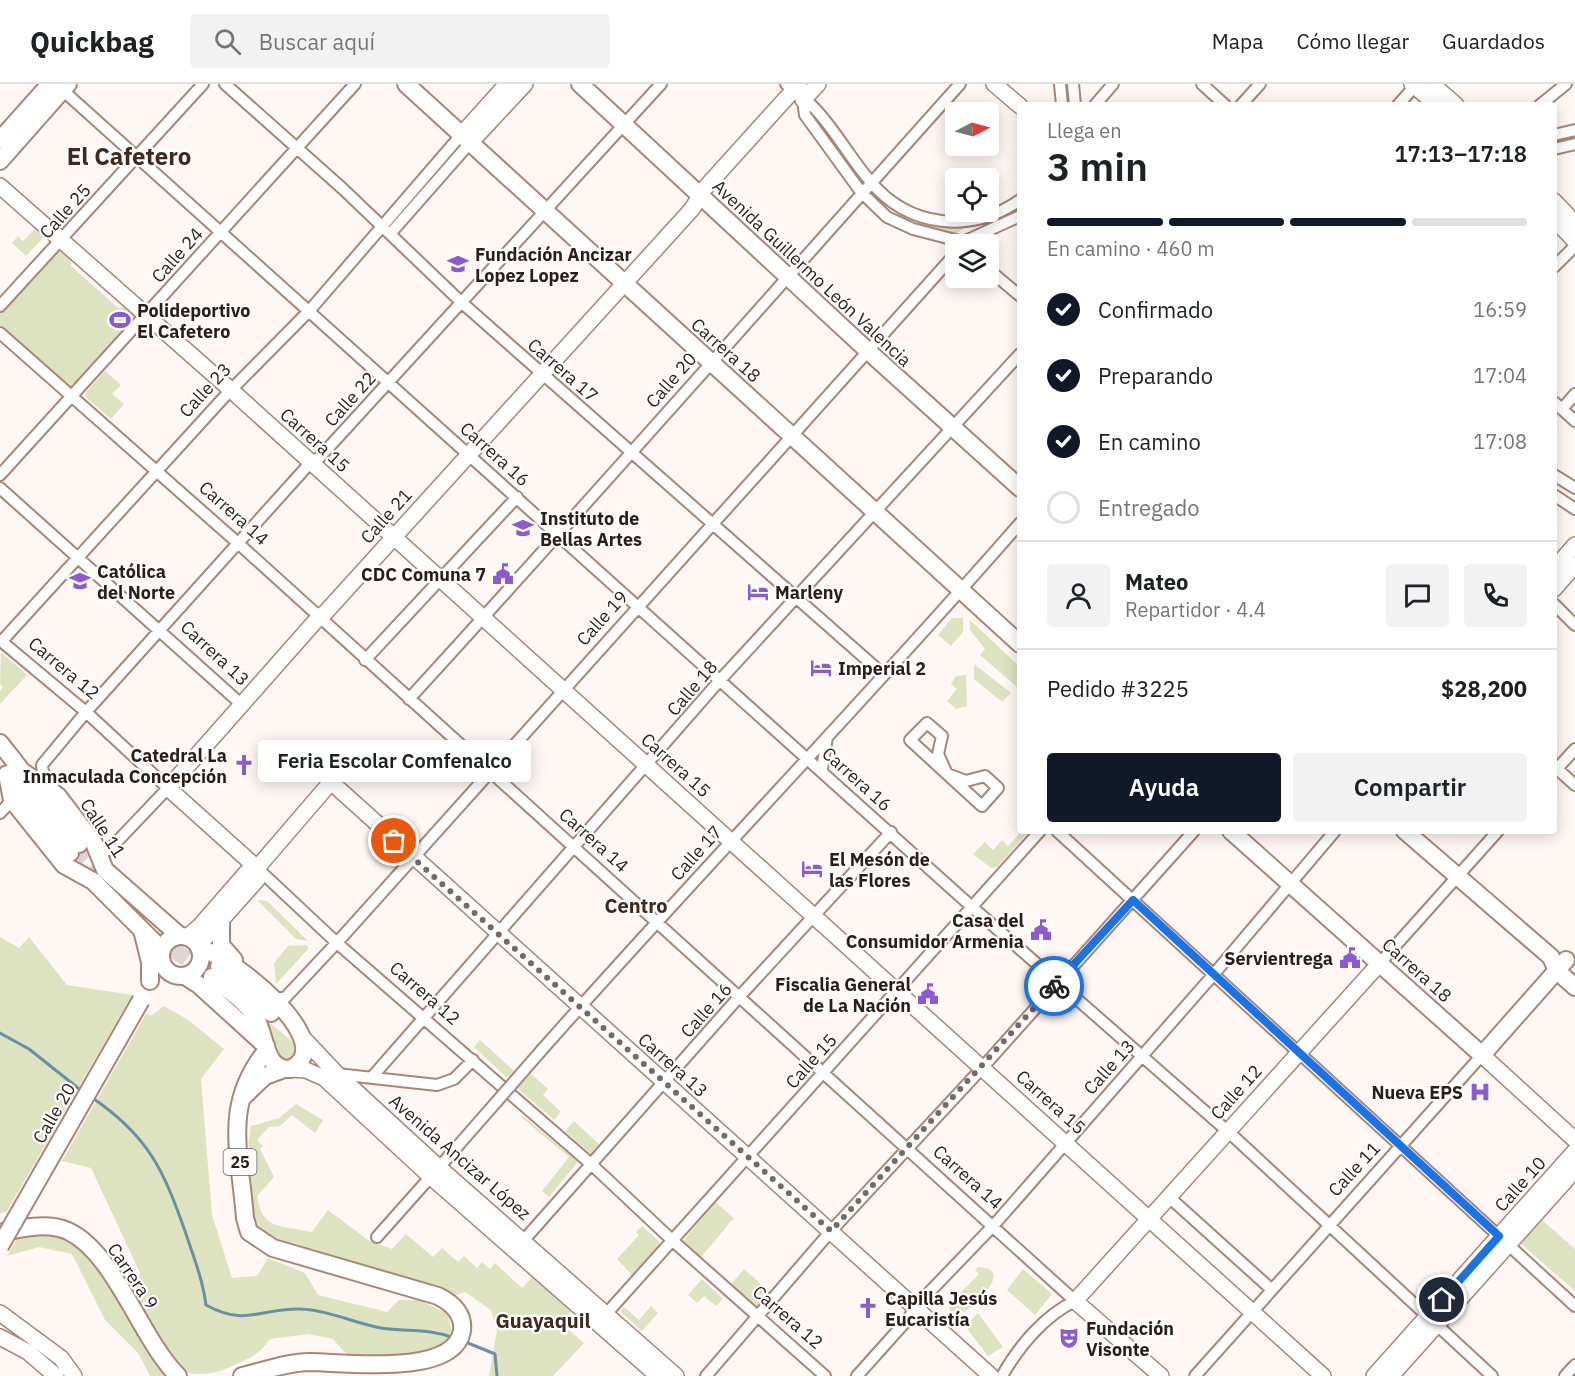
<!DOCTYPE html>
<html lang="es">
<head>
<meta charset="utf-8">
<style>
	body { margin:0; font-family:"IBM Plex Sans",sans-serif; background:#f2f2f2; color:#202124; height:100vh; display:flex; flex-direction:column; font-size:22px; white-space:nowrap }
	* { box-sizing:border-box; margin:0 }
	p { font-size:20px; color:#757577 }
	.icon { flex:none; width:33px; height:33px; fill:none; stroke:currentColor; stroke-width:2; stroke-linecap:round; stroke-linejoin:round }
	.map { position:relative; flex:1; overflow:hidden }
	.details { position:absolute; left:1017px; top:18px; width:540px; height:732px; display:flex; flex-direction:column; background:#fff; border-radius:6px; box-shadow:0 3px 15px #0003 }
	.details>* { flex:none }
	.needle { width:39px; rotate:84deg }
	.buttons { position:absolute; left:945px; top:18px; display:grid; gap:12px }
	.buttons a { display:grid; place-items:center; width:54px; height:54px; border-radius:6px; background:#fff; box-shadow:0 3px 15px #0003; font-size:30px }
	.pin { position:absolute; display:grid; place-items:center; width:51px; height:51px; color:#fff; margin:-26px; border:3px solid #fff; border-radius:50%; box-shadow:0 2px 6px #0007 }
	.courier { position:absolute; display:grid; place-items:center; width:60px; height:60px; margin:-30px; border:4px solid #1a73e8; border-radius:50%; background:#fff; color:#222; box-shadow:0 2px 8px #0007 }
	.bubble { position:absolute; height:42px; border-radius:6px; background:#fff; box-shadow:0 3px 15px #0003; font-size:20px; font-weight:600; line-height:42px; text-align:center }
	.summary em { font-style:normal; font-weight:600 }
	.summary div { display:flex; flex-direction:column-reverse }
	.summary { display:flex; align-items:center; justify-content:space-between; height:102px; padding:0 30px }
	h1 { font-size:39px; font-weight:600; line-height:45px }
	.bar { display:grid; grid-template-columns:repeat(4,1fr); gap:9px 6px; align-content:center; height:72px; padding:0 30px }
	.bar i { height:8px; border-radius:4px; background:#e0e0e0 }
	.bar .on { background:#111827 }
	.bar p { grid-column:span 4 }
	.line { display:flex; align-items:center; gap:15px; padding:0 30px; border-top:2px solid #e0e0e0 }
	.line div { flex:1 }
	.round { display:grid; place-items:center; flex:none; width:63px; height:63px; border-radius:6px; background:#f2f2f2 }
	ol { padding:0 30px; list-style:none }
	li { display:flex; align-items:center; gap:18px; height:66px }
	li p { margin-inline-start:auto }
	li .icon { padding:6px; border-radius:50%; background:#111827; color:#fff; stroke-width:4 }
	li:last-child { color:#757577 }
	li i { width:33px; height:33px; border:3px solid #e0e0e0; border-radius:50% }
	.cta { display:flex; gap:12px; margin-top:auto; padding:12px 30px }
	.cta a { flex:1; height:69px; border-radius:6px; background:#111827; color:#fff; font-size:24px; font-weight:600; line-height:69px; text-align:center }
	.cta a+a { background:#f2f2f2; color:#202124 }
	header { display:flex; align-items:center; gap:36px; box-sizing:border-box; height:84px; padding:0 30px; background:#fff; border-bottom:2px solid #e0e0e0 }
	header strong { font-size:28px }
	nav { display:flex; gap:33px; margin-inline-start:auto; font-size:21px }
	.search { width:420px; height:54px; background:#f2f2f2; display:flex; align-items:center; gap:15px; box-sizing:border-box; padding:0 21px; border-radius:6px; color:#757577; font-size:22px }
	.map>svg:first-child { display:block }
	.green { fill:#dde3c0 }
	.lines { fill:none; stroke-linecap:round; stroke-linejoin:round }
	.stream { stroke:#6b8ea0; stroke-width:3 }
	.primary-tunnel { stroke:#dfd6d3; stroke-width:16; stroke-dasharray:16 8; stroke-linecap:butt }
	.street-casing { stroke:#a78679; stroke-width:14 }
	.secondary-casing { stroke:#a78679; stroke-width:18 }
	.primary-casing { stroke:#a78679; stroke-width:20 }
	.street { stroke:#fff; stroke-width:10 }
	.secondary { stroke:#fff; stroke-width:15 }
	.primary { stroke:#fff; stroke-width:16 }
	.street-bridge-casing { stroke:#a78679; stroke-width:14; stroke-linecap:butt }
	.primary-bridge-casing { stroke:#a78679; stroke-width:20; stroke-linecap:butt }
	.street-bridge { stroke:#fff; stroke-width:10 }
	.primary-bridge { stroke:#fff; stroke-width:16 }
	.done { stroke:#756a66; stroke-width:6; stroke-dasharray:0 10.8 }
	.route { stroke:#1a73e8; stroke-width:8 }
	.labels { text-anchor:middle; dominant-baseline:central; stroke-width:4.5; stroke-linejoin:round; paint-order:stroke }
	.shield { fill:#fff; stroke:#6b625e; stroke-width:1.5 }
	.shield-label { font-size:16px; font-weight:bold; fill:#2b1e19 }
	.street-label { font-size:18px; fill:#2b1e19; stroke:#fff }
	.poi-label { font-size:18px; font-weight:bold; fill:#2b1e19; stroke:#fff; text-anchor:start }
	.neighbourhood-label { font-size:20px; font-weight:bold; fill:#43281d; stroke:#fff }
	.district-label { font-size:24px; font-weight:bold; fill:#43281d; stroke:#fff }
</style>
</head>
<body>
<header>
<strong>Quickbag</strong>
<div class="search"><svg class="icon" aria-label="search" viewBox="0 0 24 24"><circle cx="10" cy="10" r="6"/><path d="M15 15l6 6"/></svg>Buscar aquí</div>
<nav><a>Mapa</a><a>Cómo llegar</a><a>Guardados</a></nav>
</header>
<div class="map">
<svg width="1575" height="1292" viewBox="0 0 1575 1292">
	<rect width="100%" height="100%" fill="#fff7f4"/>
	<path class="green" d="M872,104C899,122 930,147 966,142L956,150C918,140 898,135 868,108Z
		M35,145L44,153L26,172L12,159L18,152L23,157Z
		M61,163L71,172V182L118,224L127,223L136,232L70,306L0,241V230Z
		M105,287L121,301L112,310L124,320L111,335L86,313V308Z
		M952,534H963V548L951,562L938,551Z
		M970,536L1020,583V600L1017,603L980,571L985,565L970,546Z
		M1,568L27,591L0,620V607L3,603L0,600Z
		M974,580L1011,609L1002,618L974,595Z
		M966,591L967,622L956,625L947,617L957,605L951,600L956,592Z
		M1020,740V747H1029L997,783L991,784L973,770L985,758L993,766L1002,756L1008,762L1020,749L1016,745Z
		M257,816L267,817L308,857L296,855Z
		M0,853L19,864L29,853L67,901L132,911L7,1127L0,1129Z
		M306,861L309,864L276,900L274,879L288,862Z
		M164,922L187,935L224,965L201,995L212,1131L232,1194L257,1192L268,1174L305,1189L318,1211L387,1228L399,1216H418L447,1229L453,1250C421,1281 389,1269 346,1270L333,1255L309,1250L270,1255C258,1272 248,1275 230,1283C215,1290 200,1292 185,1288C171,1282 141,1223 132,1207L140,1189L91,1084L62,1077L146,930L152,931Z
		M262,932L294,959V972L286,977L276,975Z
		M480,956L514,987L507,994L474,963Z
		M529,988L548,1005L543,1011L561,1028L554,1036L516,1003Z
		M296,1020L323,1036L315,1049L292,1031L280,1042L269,1043L257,1056L263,1062L260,1065L274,1093L257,1112C262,1147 282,1141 312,1148L328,1126L368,1156L392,1165L406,1150L433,1173L442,1164L458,1178L464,1172L477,1184L482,1178L490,1185L495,1179L522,1204L533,1192L571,1228L562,1240L584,1259L553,1292H489L497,1247L491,1226L465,1208L454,1212L421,1197L273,1160C268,1155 260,1149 257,1143C246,1121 246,1066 251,1042L279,1034Z
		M522,1031L578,1078L549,1113L542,1107L569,1073L521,1033Z
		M574,1037L599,1060L591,1070L565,1047Z
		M715,1118L734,1134L701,1173L683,1157Z
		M1541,1135L1575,1165V1207L1520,1159Z
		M642,1142L659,1157V1161L632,1191L617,1175L639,1151L636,1148Z
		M21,1148C39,1150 60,1150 75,1160C98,1173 149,1265 169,1292H150L138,1269L105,1236L72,1170L39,1163L7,1172Z
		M978,1183C1015,1184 976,1221 964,1228L950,1227L948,1216L954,1215L979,1190L975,1186Z
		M744,1185L770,1208L757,1223L731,1200Z
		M1023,1185L1052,1210L1035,1231L1007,1206Z
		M702,1195L723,1215L716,1222L704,1212L697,1219L688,1211Z
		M651,1222L658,1229L642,1247L620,1227L624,1223L639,1236Z
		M978,1229L1003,1263L988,1272L965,1242Z"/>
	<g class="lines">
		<path class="stream" d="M0,949L29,965L83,1008
			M91,1013C149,1052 164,1087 186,1150C194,1174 203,1197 206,1221C246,1243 260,1224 300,1225C328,1226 354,1239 381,1244C406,1248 429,1244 454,1254
			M463,1257L495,1270L497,1292"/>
		<path class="primary-tunnel" d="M79,760L105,788
			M70,769L96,797
			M154,852L212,893"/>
		<defs>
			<path id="street" d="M225,0L343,105L460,217L884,591
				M786,0C795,9 809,17 817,27C837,49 851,75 870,97C909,144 971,150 1020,116
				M1060,0L1062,21
				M1073,0L1075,21
				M1202,0L1225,21
				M58,2L972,823L1233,1052L1492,1292
				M803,16L805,31L861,108L887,133L913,145L963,158L1020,132
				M1095,21L1113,0
				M1241,21L1260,0
				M1398,21L1415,2
				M1540,21L1566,0
				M1554,51L1575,46
				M1554,65L1575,60
				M390,150L470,59
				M1554,183L1575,162
				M988,185L1020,212
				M0,222L203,0
				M0,249L239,460L1075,1217C1044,1232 1019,1262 1002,1292
				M1554,318L1575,337
				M1562,325L1575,310
				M0,391L355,0
				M1554,391L1575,404
				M0,404L241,620
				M1554,411L1575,425
				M1554,520L1575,541
				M0,556L86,628L168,704L109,766L101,767L95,763
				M2,557L226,311L310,226L461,51
				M365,576L517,413
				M409,615C595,412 776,205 960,0
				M927,639L942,652L938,670L947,690L910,656Z
				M1554,682L1575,701
				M822,685L827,653
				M1554,688L1575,665
				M947,690L966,697L985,692L998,704L982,722Z
				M54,705L43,688L42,681L86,628L311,378L319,374L661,0
				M0,729L12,716
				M1057,747L1575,1222
				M257,784L337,859L591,1080L673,1157L825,1292
				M1380,879L1498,747
				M273,914H285L343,852L956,169
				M540,968C698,789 864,618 1020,439
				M337,990L437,1001L454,995L473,976
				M372,993L721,595L1020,270
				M1169,1113L1271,1205
				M377,1153L449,1072
				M524,1156L739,913L891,748
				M607,1229L1040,747
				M706,1292L831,1147L983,983L1194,747
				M857,1292L908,1235L917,1221L993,1142L1214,890L1335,747
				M1195,1292L1482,971
				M1565,1292L1575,1281"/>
			<path id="secondary" d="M994,0L1020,22
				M1412,0L1437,21
				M1432,0L1456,21
				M803,16L818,0
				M461,51L507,0
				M470,59L525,0
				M0,102L231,306L1323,1292
				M1554,117L1575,139
				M1554,135L1575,157
				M1554,485L1575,461
				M1554,505L1575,481
				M257,784L168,704L319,533L325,529L692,125L705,104L799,0
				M187,853L200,842L247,788L257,784L331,698L991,1292
				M198,862L257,796V784
				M302,953L337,990L435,1080L676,1292
				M1482,971L1575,1056
				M290,985L306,986L324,994L430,1092L658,1292
				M0,1229L61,1274L74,1292
				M0,1253L28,1268L56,1292
				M1161,1292L1075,1217L1380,879
				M1374,1292L1575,1067
				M1391,1292L1575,1086"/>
			<path id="primary" d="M406,0L1020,560
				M580,0L868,267L1020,404
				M0,56L50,0
				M0,77L68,0
				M0,659L79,760
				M19,685L58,712L94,759L105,786L180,852
				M7,690L12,716L64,781L93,797L162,866
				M8,691L70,769
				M1231,747L1482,971L1566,876
				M1405,747L1551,873L1557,887L1575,903
				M221,838V861L234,876
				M142,846L150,878V897
				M161 872a20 20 0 1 1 40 0a20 20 0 1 1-40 0Z
				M199,864C229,870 344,960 290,985C263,986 267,950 254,931C245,916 225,904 212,893
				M219,882L271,929
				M185,892L199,901L266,962
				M243,1013L265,992L284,985
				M0,1149C21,1144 47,1138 68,1147C115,1169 140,1254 178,1292
				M242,1292C264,1287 287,1278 310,1278C351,1279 454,1292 462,1247C464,1230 452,1219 438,1212L273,1164L249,1148L245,1134C240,1069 222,1020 267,966"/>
		</defs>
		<use href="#street" class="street-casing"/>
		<use href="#secondary" class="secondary-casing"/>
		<use href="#primary" class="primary-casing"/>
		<use href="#street" class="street"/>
		<use href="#secondary" class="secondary"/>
		<use href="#primary" class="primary"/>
		<defs>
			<path id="street-bridge" d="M449,1072L540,968"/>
			<path id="primary-bridge" d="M0,1162L141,916"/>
		</defs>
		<use href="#street-bridge" class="street-bridge-casing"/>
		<use href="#primary-bridge" class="primary-bridge-casing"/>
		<use href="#street-bridge" class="street-bridge"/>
		<use href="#primary-bridge" class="primary-bridge"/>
	</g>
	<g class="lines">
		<path class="done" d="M394,757L831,1147L1054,902"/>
		<path class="route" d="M1054,902L1133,816L1499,1152L1442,1216"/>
	</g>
	<defs>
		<symbol id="university-bare" viewBox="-9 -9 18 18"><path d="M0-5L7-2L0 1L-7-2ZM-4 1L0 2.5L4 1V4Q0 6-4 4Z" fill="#8c5bd4" stroke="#fff" stroke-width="2.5" paint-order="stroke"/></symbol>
		<symbol id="stadium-bare" viewBox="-9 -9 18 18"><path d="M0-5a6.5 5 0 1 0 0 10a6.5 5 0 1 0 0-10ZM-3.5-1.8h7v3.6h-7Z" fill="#8c5bd4" stroke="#fff" stroke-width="2.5" paint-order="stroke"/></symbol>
		<symbol id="civic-bare" viewBox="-9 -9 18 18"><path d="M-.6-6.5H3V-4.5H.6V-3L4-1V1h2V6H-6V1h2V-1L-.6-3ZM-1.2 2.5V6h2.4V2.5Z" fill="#8c5bd4" stroke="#fff" stroke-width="2.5" paint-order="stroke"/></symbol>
		<symbol id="hotel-bare" viewBox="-9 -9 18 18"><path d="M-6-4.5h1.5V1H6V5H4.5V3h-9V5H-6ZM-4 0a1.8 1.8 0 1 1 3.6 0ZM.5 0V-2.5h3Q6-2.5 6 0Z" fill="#8c5bd4" stroke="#fff" stroke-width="2.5" paint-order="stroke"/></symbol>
		<symbol id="church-bare" viewBox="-9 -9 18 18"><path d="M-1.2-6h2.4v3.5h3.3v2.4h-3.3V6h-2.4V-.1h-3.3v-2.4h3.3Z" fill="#8c5bd4" stroke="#fff" stroke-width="2.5" paint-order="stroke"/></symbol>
		<symbol id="hospital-bare" viewBox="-9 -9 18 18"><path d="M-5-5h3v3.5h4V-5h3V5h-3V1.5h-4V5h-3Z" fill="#8c5bd4" stroke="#fff" stroke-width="2.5" paint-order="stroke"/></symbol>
		<symbol id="theatre-bare" viewBox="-9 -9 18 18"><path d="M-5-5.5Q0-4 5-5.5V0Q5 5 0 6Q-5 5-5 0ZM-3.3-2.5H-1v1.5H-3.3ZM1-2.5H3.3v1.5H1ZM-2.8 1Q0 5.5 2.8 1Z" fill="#8c5bd4" stroke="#fff" stroke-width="2.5" paint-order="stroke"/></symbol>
	</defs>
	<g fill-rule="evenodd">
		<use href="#university-bare" x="443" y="165" width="30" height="30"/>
		<use href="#stadium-bare" x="105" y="221" width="30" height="30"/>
		<use href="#university-bare" x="508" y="429" width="30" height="30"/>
		<use href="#civic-bare" x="488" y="475" width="30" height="30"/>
		<use href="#university-bare" x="65" y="482" width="30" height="30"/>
		<use href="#hotel-bare" x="743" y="493" width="30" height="30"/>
		<use href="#hotel-bare" x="806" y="569" width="30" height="30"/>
		<use href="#church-bare" x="229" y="666" width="30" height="30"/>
		<use href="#hotel-bare" x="797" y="770" width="30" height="30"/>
		<use href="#civic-bare" x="1026" y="831" width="30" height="30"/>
		<use href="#civic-bare" x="1335" y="859" width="30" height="30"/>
		<use href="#civic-bare" x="913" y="895" width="30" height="30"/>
		<use href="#hospital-bare" x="1465" y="993" width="30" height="30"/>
		<use href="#church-bare" x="853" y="1209" width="30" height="30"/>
		<use href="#theatre-bare" x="1054" y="1239" width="30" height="30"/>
	</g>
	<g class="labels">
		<rect class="shield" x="223.5" y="1065" width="33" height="26" rx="4.5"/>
		<g class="shield-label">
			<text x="240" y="1078">25</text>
		</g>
		<g class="street-label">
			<text transform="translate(65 127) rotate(-48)">Calle 25</text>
			<text transform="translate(177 171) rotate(-48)">Calle 24</text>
			<text transform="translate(812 189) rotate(43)">Avenida Guillermo León Valencia</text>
			<text transform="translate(726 266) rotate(42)">Carrera 18</text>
			<text transform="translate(563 286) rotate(41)">Carrera 17</text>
			<text transform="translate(671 296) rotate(-49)">Calle 20</text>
			<text transform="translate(205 306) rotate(-47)">Calle 23</text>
			<text transform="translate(350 315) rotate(-48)">Calle 22</text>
			<text transform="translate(315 356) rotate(42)">Carrera 15</text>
			<text transform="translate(495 370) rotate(42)">Carrera 16</text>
			<text transform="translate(234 429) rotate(42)">Carrera 14</text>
			<text transform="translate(386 432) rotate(-48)">Calle 21</text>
			<text transform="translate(602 534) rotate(-48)">Calle 19</text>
			<text transform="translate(215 569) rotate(43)">Carrera 13</text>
			<text transform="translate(64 584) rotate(40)">Carrera 12</text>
			<text transform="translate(692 604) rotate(-49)">Calle 18</text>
			<text transform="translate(676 681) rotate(42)">Carrera 15</text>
			<text transform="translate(857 695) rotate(42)">Carrera 16</text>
			<text transform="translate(103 744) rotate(57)">Calle 11</text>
			<text transform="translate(594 756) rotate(42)">Carrera 14</text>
			<text transform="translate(696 769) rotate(-48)">Calle 17</text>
			<text transform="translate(1417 886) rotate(42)">Carrera 18</text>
			<text transform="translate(425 909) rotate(41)">Carrera 12</text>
			<text transform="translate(706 926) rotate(-48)">Calle 16</text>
			<text transform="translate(811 977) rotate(-48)">Calle 15</text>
			<text transform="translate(673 981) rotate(42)">Carrera 13</text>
			<text transform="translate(1109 983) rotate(-48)">Calle 13</text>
			<text transform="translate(1236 1008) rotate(-48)">Calle 12</text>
			<text transform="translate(1051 1018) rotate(42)">Carrera 15</text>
			<text transform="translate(54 1029) rotate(-60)">Calle 20</text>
			<text transform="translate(460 1073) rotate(41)">Avenida Ancizar López</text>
			<text transform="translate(1354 1085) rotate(-47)">Calle 11</text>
			<text transform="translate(968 1093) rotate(42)">Carrera 14</text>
			<text transform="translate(1520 1100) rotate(-48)">Calle 10</text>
			<text transform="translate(133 1192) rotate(56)">Carrera 9</text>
			<text transform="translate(788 1233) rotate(41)">Carrera 12</text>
		</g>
		<g class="poi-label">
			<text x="475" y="170">Fundación Ancizar<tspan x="475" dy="21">Lopez Lopez</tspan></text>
			<text x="137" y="226">Polideportivo<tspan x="137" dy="21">El Cafetero</tspan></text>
			<text x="540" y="434">Instituto de<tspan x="540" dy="21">Bellas Artes</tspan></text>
			<text x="97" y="487">Católica<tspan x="97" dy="21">del Norte</tspan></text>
			<text x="486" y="490" text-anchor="end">CDC Comuna 7</text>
			<text x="775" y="508">Marleny</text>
			<text x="838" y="584">Imperial 2</text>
			<text x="227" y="671" text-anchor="end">Catedral La<tspan x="227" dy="21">Inmaculada Concepción</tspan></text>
			<text x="829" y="775">El Mesón de<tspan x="829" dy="21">las Flores</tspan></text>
			<text x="1024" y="836" text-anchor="end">Casa del<tspan x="1024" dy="21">Consumidor Armenia</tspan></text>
			<text x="1333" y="874" text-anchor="end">Servientrega</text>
			<text x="911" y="900" text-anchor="end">Fiscalia General<tspan x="911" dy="21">de La Nación</tspan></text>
			<text x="1463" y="1008" text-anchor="end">Nueva EPS</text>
			<text x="885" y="1214">Capilla Jesús<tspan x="885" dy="21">Eucaristía</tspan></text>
			<text x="1086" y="1244">Fundación<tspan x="1086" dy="21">Visonte</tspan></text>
		</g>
		<g class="neighbourhood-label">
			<text x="636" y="821">Centro</text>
			<text x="543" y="1236">Guayaquil</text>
		</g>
		<g class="district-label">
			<text x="129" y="72">El Cafetero</text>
		</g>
	</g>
</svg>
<div class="buttons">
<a><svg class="needle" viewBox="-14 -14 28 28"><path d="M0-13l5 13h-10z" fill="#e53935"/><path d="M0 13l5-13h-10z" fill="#757577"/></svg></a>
<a><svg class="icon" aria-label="locate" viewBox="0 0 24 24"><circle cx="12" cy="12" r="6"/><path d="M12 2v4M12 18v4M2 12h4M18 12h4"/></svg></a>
<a><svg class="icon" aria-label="layers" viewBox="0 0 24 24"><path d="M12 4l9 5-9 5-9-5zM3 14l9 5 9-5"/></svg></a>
</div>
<div class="pin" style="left:394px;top:757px;background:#ea580c"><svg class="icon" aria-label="bag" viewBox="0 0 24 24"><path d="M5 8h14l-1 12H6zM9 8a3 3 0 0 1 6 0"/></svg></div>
<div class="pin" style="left:1442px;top:1216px;background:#1f2937"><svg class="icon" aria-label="home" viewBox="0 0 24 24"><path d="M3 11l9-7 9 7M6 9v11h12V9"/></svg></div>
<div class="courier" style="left:1054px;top:902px"><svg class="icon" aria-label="bike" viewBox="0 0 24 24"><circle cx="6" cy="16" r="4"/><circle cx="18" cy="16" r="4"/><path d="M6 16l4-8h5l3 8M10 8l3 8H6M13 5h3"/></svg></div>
<div class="bubble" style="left:258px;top:656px;width:273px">Feria Escolar Comfenalco</div>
<section class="details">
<div class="summary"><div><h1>3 min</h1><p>Llega en</p></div><em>17:13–17:18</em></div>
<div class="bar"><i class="on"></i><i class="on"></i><i class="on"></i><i></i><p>En camino · 460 m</p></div>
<ol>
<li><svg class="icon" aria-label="check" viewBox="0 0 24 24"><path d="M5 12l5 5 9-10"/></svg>Confirmado<p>16:59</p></li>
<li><svg class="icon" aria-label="check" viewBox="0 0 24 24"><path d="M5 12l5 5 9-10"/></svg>Preparando<p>17:04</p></li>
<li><svg class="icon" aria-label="check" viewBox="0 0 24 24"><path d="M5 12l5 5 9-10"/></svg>En camino<p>17:08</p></li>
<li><i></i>Entregado</li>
</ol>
<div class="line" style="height:108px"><a class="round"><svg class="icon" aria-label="person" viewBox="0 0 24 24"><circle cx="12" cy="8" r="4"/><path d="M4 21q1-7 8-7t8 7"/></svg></a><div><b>Mateo</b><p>Repartidor · 4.4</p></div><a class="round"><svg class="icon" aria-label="chat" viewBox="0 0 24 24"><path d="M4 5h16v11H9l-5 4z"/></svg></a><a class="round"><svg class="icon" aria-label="phone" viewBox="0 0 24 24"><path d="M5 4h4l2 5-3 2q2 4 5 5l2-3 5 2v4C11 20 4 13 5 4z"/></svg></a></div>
<div class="line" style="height:78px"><div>Pedido #3225</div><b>$28,200</b></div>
<div class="cta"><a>Ayuda</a><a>Compartir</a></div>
</section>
</div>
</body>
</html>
